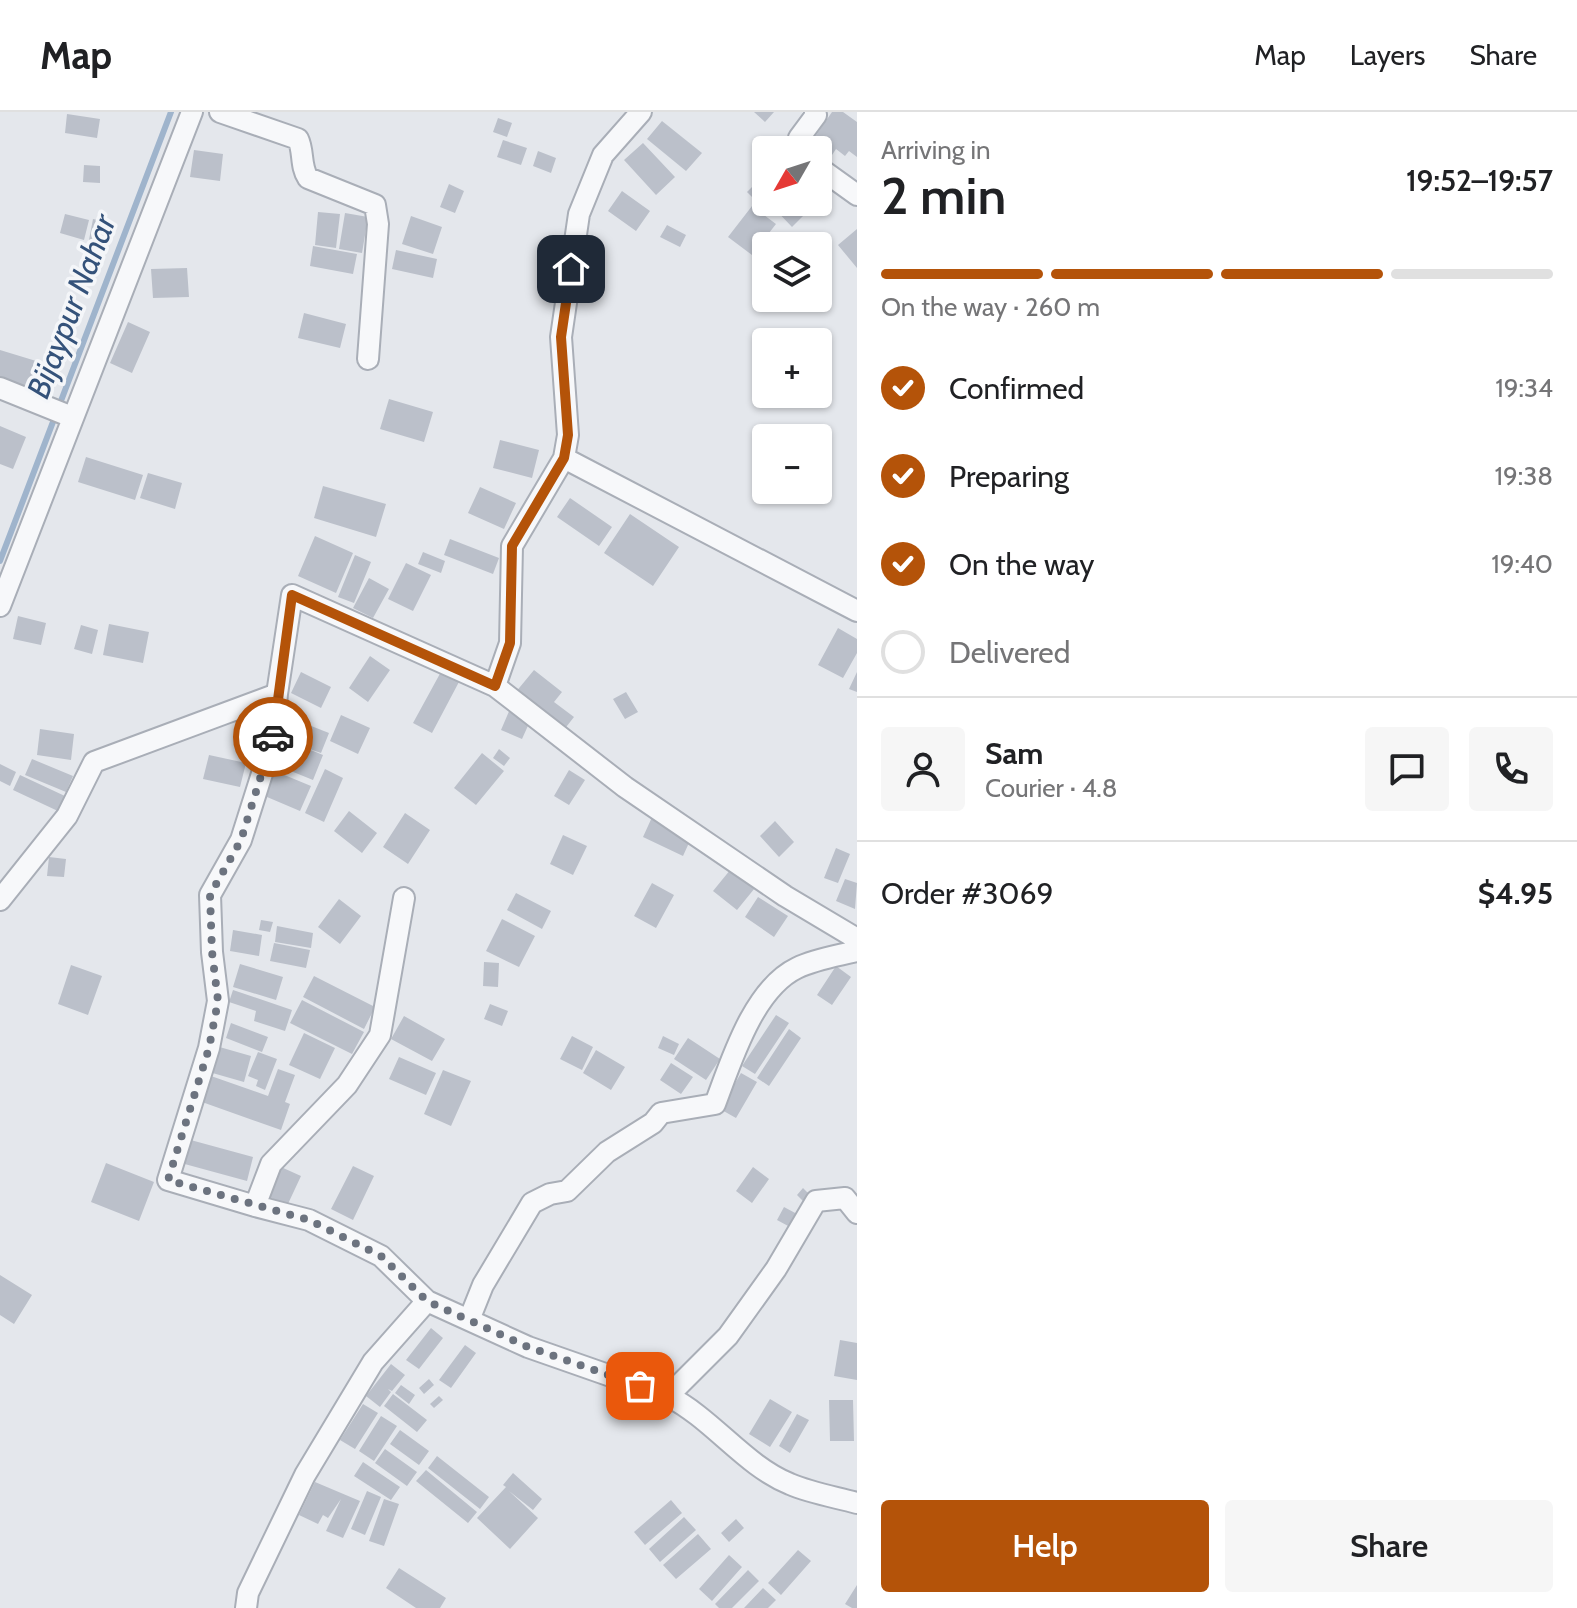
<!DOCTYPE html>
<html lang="en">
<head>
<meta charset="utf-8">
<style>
	body { margin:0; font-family:Cabin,sans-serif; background:#f6f6f6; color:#202124; height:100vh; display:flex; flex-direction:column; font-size:30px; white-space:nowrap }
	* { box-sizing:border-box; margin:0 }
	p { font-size:26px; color:#757577 }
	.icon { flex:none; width:44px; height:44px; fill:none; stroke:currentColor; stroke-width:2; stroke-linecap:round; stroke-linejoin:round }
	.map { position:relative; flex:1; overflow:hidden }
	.side { display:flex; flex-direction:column; background:#fff; width:720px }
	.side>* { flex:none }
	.needle { width:52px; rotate:231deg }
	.buttons { position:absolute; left:752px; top:24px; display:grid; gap:16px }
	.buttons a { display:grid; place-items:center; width:80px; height:80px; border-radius:8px; background:#fff; box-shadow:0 2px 6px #0004; font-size:40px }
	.pin { position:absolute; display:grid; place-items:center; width:68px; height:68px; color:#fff; margin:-34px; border-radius:16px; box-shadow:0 4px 12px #0006 }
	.courier { position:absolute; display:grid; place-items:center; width:80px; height:80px; margin:-40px; border:6px solid #b45309; border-radius:50%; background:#fff; color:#222; box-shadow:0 2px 10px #0007 }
	.headline em { font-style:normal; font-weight:600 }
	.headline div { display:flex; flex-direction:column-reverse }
	.headline { display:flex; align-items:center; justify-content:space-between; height:136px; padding:0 24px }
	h1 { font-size:52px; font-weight:600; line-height:60px }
	.bar { display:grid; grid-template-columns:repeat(4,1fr); gap:12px 8px; align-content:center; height:96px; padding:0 24px }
	.bar i { height:10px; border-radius:6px; background:#e0e0e0 }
	.bar .current { background:#b45309 }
	.bar p { grid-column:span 4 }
	.line { display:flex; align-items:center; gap:20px; padding:0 24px; border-top:2px solid #e0e0e0 }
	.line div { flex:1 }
	.round { display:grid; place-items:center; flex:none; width:84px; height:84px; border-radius:8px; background:#f6f6f6 }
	ol { padding:0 24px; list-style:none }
	li { display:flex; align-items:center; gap:24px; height:88px }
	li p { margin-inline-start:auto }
	li .icon { padding:8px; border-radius:50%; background:#b45309; color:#fff; stroke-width:4 }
	li:last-child { color:#757577 }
	li i { width:44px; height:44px; border:4px solid #e0e0e0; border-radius:50% }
	.cta { display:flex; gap:16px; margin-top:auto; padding:16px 24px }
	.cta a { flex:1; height:92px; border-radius:8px; background:#b45309; color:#fff; font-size:32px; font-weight:600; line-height:92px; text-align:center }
	.cta a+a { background:#f6f6f6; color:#202124 }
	header { display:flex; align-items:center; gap:48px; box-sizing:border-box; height:112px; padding:0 40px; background:#fff; border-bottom:2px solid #e0e0e0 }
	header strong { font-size:38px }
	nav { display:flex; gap:44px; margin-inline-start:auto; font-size:28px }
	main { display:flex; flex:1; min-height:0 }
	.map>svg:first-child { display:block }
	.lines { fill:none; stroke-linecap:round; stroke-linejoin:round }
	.stream { stroke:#9fb4cc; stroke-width:6 }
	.building { fill:#bbc0ca }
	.minor-casing { stroke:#a9aeb7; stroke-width:24 }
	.minor { stroke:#f7f8fa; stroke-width:20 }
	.done { stroke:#6c737f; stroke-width:8; stroke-dasharray:0 14.4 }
	.route { stroke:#b45309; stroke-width:10 }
	.labels { text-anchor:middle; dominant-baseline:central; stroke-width:7; stroke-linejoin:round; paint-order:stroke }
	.water-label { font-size:32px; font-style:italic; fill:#34527a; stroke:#f4f6f9 }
</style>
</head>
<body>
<header>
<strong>Map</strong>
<nav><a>Map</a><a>Layers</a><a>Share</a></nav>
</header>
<main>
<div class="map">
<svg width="857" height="1496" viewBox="0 0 857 1496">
	<rect width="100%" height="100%" fill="#e4e7ec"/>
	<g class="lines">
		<path class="stream" d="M0,449L171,0"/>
	</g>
	<path class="building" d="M754,0H774L765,10Z
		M832,0H843L857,10V45L849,39L845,44L836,37L830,46L810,32Z
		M67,2L100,7L97,26L65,21Z
		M498,6L512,11L507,25L493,20Z
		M662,9L702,41L686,59L647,27Z
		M503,28L527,36L521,53L497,45Z
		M643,31L675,65L656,83L624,48Z
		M194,38L223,42L220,69L190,65Z
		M538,39L556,46L551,61L533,54Z
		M84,53L100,54V71L83,70Z
		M766,61V90H817L792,115L771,93L766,99L747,80Z
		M449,72L464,79L455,101L440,95Z
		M622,79L650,99L636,119L608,99Z
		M752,94L776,112L752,143L728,125Z
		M318,100L340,102L336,136L315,133Z
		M345,101L368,105L362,141L339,137Z
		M65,102L89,108L84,128L60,121Z
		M411,104L442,115L433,142L402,132Z
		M93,107L103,109L99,130L89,128Z
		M667,113L686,123L680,135L660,125Z
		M857,117V156L838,133Z
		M313,134L357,142L353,162L310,154Z
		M396,138L437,147L433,166L392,157Z
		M187,156L189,185L153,186L151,157Z
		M304,201L346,212L340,236L298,226Z
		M128,210L150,220L132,261L110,251Z
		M0,238L46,252L38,281L0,269Z
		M389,287L433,300L424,330L380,317Z
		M0,314L26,325L13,357L0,352Z
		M500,328L539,338L532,366L493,356Z
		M86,345L143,363L135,388L78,370Z
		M148,361L182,371L175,397L140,386Z
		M323,374L386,392L376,425L314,406Z
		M480,375L516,391L504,417L468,401Z
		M570,386L612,415L599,434L557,405Z
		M630,402L679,435L653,474L604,441Z
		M315,424L353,441L336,481L298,464Z
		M450,427L499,446L493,462L444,443Z
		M423,440L445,449L441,461L418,452Z
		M355,443L371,450L354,491L338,485Z
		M406,451L431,463L413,499L388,487Z
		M369,466L389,477L373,506L353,496Z
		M18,504L46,511L41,533L13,527Z
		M109,512L149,520L143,551L103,543Z
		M81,513L98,518L92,542L74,537Z
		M838,516L857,527V541L843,566L818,553Z
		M370,544L390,558L368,590L349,576Z
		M442,558L460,568L432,621L413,611Z
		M534,558L562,580L554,590L574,605L563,619L515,581Z
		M301,560L331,575L321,596L291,581Z
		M857,560V580L849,577Z
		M626,580L638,600L625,607L613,587Z
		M510,597L531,607L522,627L501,618Z
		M341,603L370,616L358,642L330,629Z
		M296,608L329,621L321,641L301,634L323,643L313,668L276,653Z
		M40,617L74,622L71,648L37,643Z
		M499,637L510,646L504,654L493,646Z
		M482,641L504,659L476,693L454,676Z
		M209,643L246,651L240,675L203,667Z
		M32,647L73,664L66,680L25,663Z
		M0,652L16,660L10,674L0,669Z
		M270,657L311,674L300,699L260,682Z
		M325,657L343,666L324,710L305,701Z
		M569,658L585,668L569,693L554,684Z
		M20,663L67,685L60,700L13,678Z
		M349,699L377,721L362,741L334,719Z
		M405,701L430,718L408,752L383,735Z
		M653,703L693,722L683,744L643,725Z
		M775,709L794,730L779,745L760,724Z
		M563,723L587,734L573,763L550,752Z
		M836,736L850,742L838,771L824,766Z
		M49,745L66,747L64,765L47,764Z
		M735,752L759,771L737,798L713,779Z
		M845,767L857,771L855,797L836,789Z
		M652,771L674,783L656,816L634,804Z
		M516,781L551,799L542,817L507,798Z
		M758,785L788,804L774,825L745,805Z
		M339,787L361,804L340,832L318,815Z
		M502,807L535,824L519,855L486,839Z
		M261,808L273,810L270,820L259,818Z
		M277,814L313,821L311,836L275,830Z
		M233,818L262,823L259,844L230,839Z
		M274,831L310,838L306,856L270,849Z
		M484,850L499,851L498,875L483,874Z
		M240,852L283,865L276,888L233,875Z
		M71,853L102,864L88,903L58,892Z
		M836,854L851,865L832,893L817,883Z
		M314,864L375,895L364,917L303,885Z
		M233,878L292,898L285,919L254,909L256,899L229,890Z
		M302,888L364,920L352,942L290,911Z
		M490,892L508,899L502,914L484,907Z
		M776,903L789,911L755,962L742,954Z
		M404,904L445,927L432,949L391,927Z
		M231,911L268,925L262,940L226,926Z
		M789,917L801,926L769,974L757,966Z
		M304,921L335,936L320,967L289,953Z
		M572,924L593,935L582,958L560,947Z
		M663,924L679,932L674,943L658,936Z
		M688,926L720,947L706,968L674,947Z
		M216,934L251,944L244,970L209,960Z
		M596,938L625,955L611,978L583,961Z
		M258,940L277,947L265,978L256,974L258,968L248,964Z
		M399,945L436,961L426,983L389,967Z
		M671,951L693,965L681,982L660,968Z
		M278,957L295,963L285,990L290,992L281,1018L202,990L211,964L268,984Z
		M443,958L471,969L451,1014L424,1002Z
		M741,961L757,970L736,1006L720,997Z
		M187,1027L253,1045L247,1069L181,1051Z
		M106,1051L154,1070L139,1109L91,1090Z
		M353,1054L374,1064L353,1108L331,1097Z
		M281,1055L301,1064L287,1094L267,1084Z
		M753,1055L769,1067L752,1091L736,1079Z
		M803,1076L812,1085L806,1092L797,1083Z
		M784,1095L797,1102L790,1115L777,1108Z
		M0,1163L32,1183L14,1212L0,1203Z
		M431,1216L443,1226L419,1257L406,1248Z
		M840,1228L857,1231V1268L834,1264Z
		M465,1233L476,1241L451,1276L439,1268Z
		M391,1252L405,1263L392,1279L388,1277L391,1280L380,1295L366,1284Z
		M429,1267L434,1273L424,1282L419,1276Z
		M401,1273L415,1283L409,1292L395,1281Z
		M393,1282L427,1308L417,1320L384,1294Z
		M439,1284L443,1288L434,1296L430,1292Z
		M770,1287L792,1300L770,1335L749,1322Z
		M829,1288H853L854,1329H830Z
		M363,1292L378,1301L355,1337L340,1328Z
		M797,1302L809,1308L790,1341L779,1334Z
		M381,1304L397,1314L374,1349L359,1339Z
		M400,1318L429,1339L419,1353L390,1332Z
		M385,1337L417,1360L407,1374L375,1351Z
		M437,1344L489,1385L480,1397L428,1356Z
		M363,1350L400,1375L391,1388L354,1364Z
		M426,1358L477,1400L468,1411L416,1369Z
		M513,1361L542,1387L533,1398L509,1379L538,1406L510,1437L477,1406L506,1375L503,1373Z
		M315,1370L360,1389L343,1426L326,1419L341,1387L328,1406L323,1403L318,1412L299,1403Z
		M367,1379L381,1385L365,1423L351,1417Z
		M384,1387L399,1392L384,1434L369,1429Z
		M671,1388L682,1401L645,1433L634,1420Z
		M684,1405L696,1418L660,1450L649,1437Z
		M736,1407L744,1416L729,1430L721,1421Z
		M698,1422L711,1437L676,1467L663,1453Z
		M798,1438L811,1449L781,1483L768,1471Z
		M729,1443L742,1455L712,1489L699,1477Z
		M399,1456L446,1486L440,1496H416L386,1476Z
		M748,1458L759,1469L732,1496H719L715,1492Z
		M857,1473V1496H852L845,1492Z
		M763,1476L776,1488L768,1496H744Z"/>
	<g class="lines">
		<defs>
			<path id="minor" d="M220,0L298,27C304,39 300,54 308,66L375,93L378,112L368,247
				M804,38L799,26L816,3L815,0
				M818,55L857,83
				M0,276L72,305
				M564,346L857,499
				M0,494L192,0
				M495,574L625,675L785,784L857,827
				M404,786L380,923L347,973L271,1052L255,1094L309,1108L381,1144L427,1189L528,1235L668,1284L728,1224L776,1157L816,1089L845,1086L857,1101
				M0,788L67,704L94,650L277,582L292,483L495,574L510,531L512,434L564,346L568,323L561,225L579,102L603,43L641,0
				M255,1094L168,1068L209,936L218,889L212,840L210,783L241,728L273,627L277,582
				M469,1208L483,1173L532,1091L550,1082L567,1079L607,1040L653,1011L661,1001L715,992C731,950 753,877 797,856C816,847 837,844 857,839
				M668,1284C713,1307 745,1354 790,1372C811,1381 835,1385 857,1391
				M246,1496L248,1481L305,1363L373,1250L427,1189"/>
		</defs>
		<use href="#minor" class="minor-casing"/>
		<use href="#minor" class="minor"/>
	</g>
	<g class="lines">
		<path class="done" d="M273,625L241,728L210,783L212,840L218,889L209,936L168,1068L309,1108L381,1144L427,1189L528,1235L640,1274"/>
		<path class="route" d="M273,625L292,483L495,574L510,531L512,434L564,346L568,323L561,225L571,157"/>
	</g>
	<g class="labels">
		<g class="water-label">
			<text transform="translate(71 194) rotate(-69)">Bijaypur Nahar</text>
		</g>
	</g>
</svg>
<div class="buttons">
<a><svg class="needle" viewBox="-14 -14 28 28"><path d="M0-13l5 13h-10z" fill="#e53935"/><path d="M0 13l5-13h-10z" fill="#757577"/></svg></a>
<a><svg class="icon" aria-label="layers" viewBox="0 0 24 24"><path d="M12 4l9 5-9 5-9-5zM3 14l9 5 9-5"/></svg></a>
<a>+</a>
<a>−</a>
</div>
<div class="pin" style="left:640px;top:1274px;background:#ea580c"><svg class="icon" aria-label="bag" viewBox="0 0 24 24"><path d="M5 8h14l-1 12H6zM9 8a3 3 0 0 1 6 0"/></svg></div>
<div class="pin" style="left:571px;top:157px;background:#1f2937"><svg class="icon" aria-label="home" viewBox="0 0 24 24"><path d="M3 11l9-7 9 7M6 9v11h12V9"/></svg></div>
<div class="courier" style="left:273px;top:625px"><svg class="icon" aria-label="car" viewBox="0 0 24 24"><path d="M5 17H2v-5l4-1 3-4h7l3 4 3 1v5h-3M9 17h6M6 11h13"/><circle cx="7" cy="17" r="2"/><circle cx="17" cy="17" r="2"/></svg></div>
</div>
<section class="side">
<div class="headline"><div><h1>2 min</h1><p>Arriving in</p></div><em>19:52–19:57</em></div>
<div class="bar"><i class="current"></i><i class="current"></i><i class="current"></i><i></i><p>On the way · 260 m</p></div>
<ol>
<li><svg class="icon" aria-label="check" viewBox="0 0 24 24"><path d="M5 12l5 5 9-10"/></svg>Confirmed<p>19:34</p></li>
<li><svg class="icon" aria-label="check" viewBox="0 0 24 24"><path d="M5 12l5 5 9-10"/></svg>Preparing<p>19:38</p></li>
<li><svg class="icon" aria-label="check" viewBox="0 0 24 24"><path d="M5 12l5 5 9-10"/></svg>On the way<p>19:40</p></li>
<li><i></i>Delivered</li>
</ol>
<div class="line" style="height:144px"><a class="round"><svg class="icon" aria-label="person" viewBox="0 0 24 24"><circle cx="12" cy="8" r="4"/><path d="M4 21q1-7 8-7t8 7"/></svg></a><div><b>Sam</b><p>Courier · 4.8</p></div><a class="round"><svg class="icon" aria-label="chat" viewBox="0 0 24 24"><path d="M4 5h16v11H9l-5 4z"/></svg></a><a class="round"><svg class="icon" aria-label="phone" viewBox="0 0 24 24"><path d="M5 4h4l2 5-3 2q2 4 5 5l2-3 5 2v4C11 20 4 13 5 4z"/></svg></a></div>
<div class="line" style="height:104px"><div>Order #3069</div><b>$4.95</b></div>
<div class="cta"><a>Help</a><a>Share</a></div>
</section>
</main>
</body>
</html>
